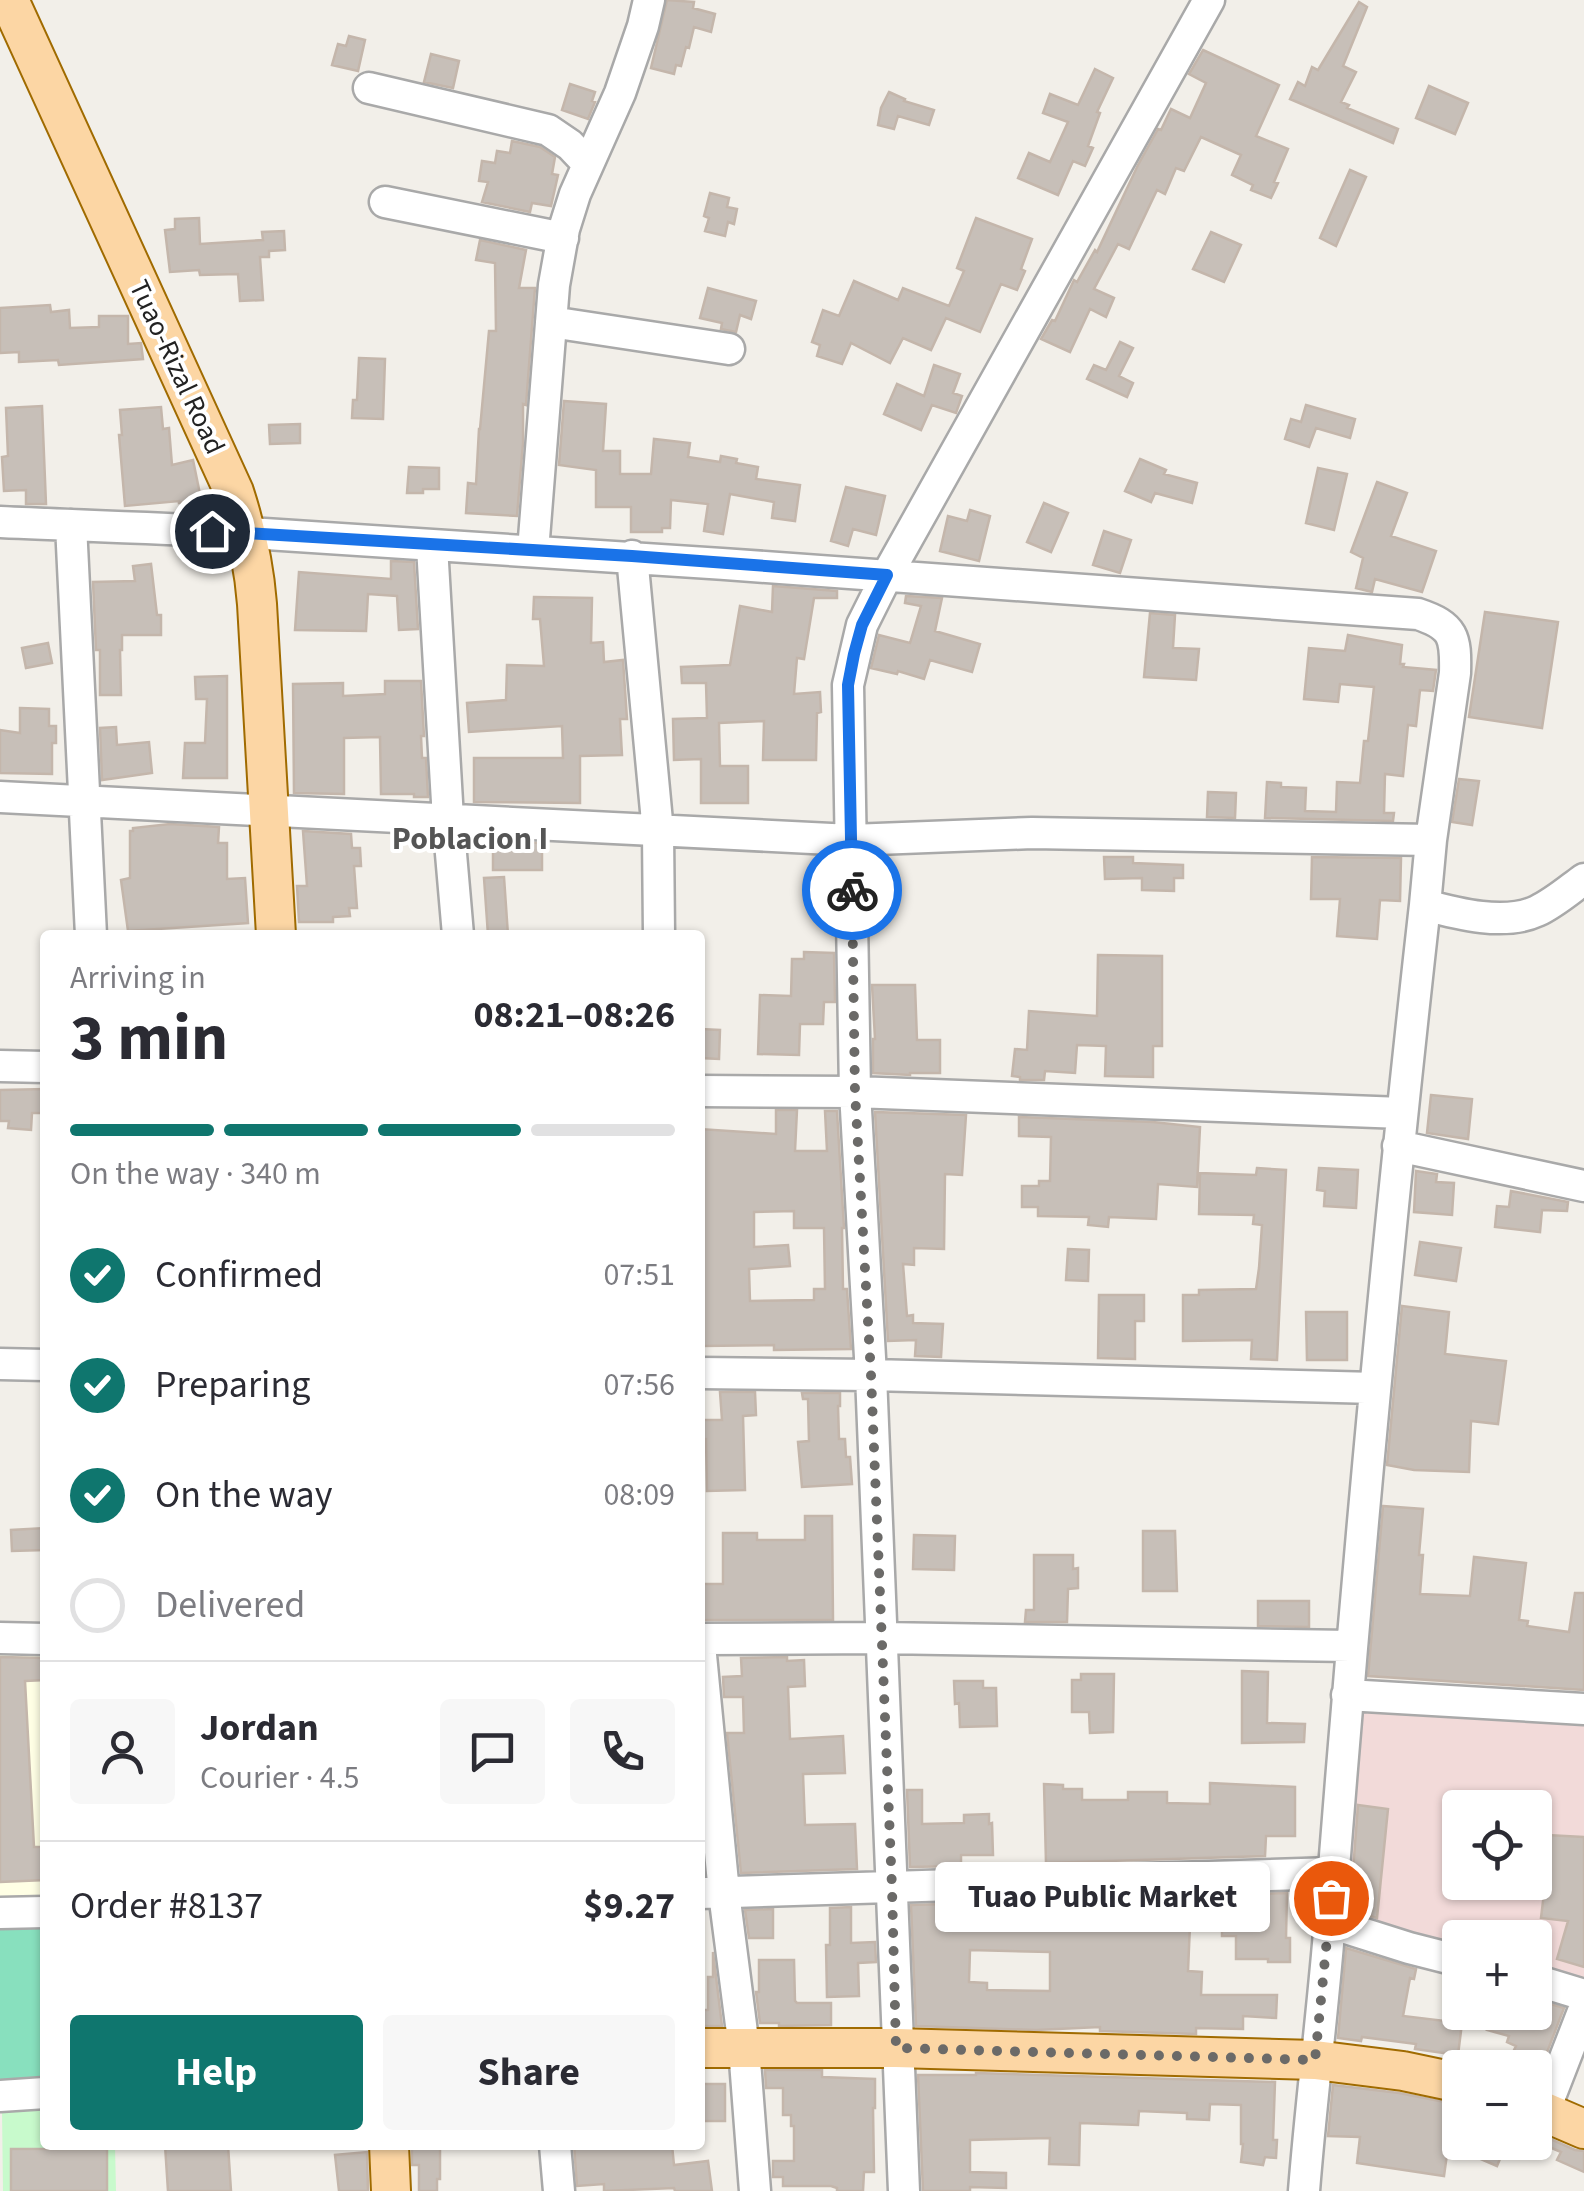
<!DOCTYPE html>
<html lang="en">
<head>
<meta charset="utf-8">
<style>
	body { margin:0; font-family:"Source Sans 3",sans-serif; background:#f7f7f7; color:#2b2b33; height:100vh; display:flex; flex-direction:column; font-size:38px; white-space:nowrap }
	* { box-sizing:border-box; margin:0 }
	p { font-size:32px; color:#7c7c81 }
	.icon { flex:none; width:55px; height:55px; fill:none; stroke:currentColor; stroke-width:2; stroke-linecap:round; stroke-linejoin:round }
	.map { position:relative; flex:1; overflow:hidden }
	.sheet { position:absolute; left:40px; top:930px; width:665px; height:1220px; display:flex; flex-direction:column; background:#fff; border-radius:10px; box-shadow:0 2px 8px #0004 }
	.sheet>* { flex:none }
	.fabs { position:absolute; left:1442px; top:1790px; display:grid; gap:20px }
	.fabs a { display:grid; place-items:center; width:110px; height:110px; border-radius:10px; background:#fff; box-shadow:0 2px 8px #0004; font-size:50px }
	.pin { position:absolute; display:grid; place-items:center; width:85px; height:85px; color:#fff; margin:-42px; border:5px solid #fff; border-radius:50%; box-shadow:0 2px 10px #0007 }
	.courier { position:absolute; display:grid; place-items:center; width:100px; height:100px; margin:-50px; border:8px solid #1a73e8; border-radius:50%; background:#fff; color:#222; box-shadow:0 2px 12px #0007 }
	.bubble { position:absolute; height:70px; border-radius:10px; background:#fff; box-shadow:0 2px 8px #0004; font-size:32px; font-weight:700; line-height:70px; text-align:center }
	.head em { font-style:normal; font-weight:700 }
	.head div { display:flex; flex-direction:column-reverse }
	.head { display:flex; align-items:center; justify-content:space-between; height:170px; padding:0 30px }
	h1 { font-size:65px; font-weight:700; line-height:75px }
	.bar { display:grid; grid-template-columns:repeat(4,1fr); gap:15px 10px; align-content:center; height:120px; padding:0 30px }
	.bar i { height:12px; border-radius:8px; background:#e1e1e2 }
	.bar .selected { background:#0f766e }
	.bar p { grid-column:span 4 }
	.line { display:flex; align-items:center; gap:25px; padding:0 30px; border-top:2px solid #e1e1e2 }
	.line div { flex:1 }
	.round { display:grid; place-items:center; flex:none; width:105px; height:105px; border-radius:10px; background:#f7f7f7 }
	ol { padding:0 30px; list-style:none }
	li { display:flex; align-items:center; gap:30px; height:110px }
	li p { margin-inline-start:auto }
	li .icon { padding:10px; border-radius:50%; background:#0f766e; color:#fff; stroke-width:4 }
	li:last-child { color:#7c7c81 }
	li i { width:55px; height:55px; border:5px solid #e1e1e2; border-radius:50% }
	.cta { display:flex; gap:20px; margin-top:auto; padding:20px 30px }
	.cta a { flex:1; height:115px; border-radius:10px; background:#0f766e; color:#fff; font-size:40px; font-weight:700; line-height:115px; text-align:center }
	.cta a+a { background:#f7f7f7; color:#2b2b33 }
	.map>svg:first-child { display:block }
	.commercial { fill:#f2dad9; fill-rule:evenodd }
	.education { fill:#ffffe5 }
	.park { fill:#c8facc }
	.pitch { fill:#88e0be }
	.building { fill:#c7bfb8; stroke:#c4b6ab; stroke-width:2.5; fill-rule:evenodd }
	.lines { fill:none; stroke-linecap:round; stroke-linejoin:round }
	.minor-casing { stroke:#a9a9a9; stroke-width:35 }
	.major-casing { stroke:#a06b00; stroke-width:42 }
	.minor { stroke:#fff; stroke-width:30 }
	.major { stroke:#fcd6a4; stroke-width:38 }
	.done { stroke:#6b6a68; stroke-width:10; stroke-dasharray:0 18 }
	.route { stroke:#1a73e8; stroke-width:12 }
	.labels { text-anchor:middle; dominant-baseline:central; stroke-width:8; stroke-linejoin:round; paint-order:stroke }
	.street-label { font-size:28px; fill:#222; stroke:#fff }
	.quarter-label { font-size:32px; font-weight:bold; fill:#555; stroke:#fff }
</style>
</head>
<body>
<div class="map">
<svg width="1584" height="2191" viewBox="0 0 1584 2191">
	<rect width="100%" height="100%" fill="#f2efe9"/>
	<path class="commercial" d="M1338,1700L1584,1710V1980L1535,1974V1938H1460V1956L1321,1923ZM1460,1808H1535V1882H1460Z"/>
	<path class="education" d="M0,1647H45V1897L0,1899Z"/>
	<path class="park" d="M45,2107V2145H115L116,2191H3L2,2110Z"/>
	<path class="pitch" d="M45,1920V2083L0,2087V1923Z"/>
	<path class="building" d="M667,0L694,2L693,8L715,14L711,32L694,27L689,48L686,47L681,66L676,65L674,74L651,68Z
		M1359,2L1367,7L1343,66L1356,72L1341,102L1349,105L1347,108L1398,129L1393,143L1290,99L1298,82L1305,86L1312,67L1318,70Z
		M349,36L365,40L358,71L332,65L338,44L346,46Z
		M1203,50L1279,85L1256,136L1288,149L1274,182L1278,183L1271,198L1251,190L1253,185L1232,175L1241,155L1201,137L1184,171L1176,168L1165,194L1157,190L1129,249L1118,244L1094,289L1114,298L1106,317L1090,309L1070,352L1041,339L1052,320L1055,321L1074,280L1077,282L1095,250L1097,252L1138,165L1158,129L1161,130L1171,109L1190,118L1206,83L1189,74Z
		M431,54L459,61L453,88L424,82Z
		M1095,69L1113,78L1097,112L1100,113L1088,146L1093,148L1085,166L1073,161L1058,195L1018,178L1029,153L1050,162L1068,122L1043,113L1050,94L1078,105Z
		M570,84L595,92L592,101L595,102L588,119L562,110Z
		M1429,86L1468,103L1455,134L1416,118Z
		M889,92L905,99L904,101L934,110L929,125L898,116L894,129L878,125L881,108Z
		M512,141L540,147L555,157L552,174L558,175L551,206L532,203L530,212L482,202L488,182L479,181L482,161L495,163L497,151L510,153Z
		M1350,170L1366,177L1336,246L1320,238Z
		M710,193L729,198L727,207L737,209L734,224L728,222L725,236L705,231L709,218L704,216Z
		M199,218L200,244L263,240L262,232L284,231L285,250L269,251V257H260L263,300L240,301L238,274L200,275L199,270L170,272L165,230L175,229V219Z
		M976,218L1032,239L1021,269L1025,271L1017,290L1001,284L980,332L946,318L931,350L903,338L890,363L851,343L842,364L817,356L820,345L812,342L823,310L839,316L854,281L898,300L903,288L949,306L964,271L957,268Z
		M1211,232L1241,245L1224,282L1193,269Z
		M480,240L526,250L519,288H535L526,405L523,404V443L517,516L466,513L468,483L476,484L479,429H480L489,331H496L495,263L476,260Z
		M708,288L756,301L751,319L740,315L736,332L721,329L722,323L700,318Z
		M50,305L51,312L69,310L70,328L99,327V316H128V344L141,343L143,359L59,365L58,360L19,362V352L0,353V308Z
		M1120,342L1133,348L1119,376L1133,383L1127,397L1087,379L1094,365L1106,370Z
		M359,358L385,359L383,419L352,418L353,400H357Z
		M934,365L960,374L953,393L962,396L956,413L932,405L921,430L884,414L897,384L924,396Z
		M564,401L606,404L603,451H620V474H651L654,439L690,443L688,457L720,462L721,456L737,459L736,463L758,467L756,479L800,485L795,521L772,518L774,502L730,494L723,534L704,531L708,504L671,500L670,528H662V532H631V507H596V470L559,465Z
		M1306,405L1355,419L1350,438L1316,428L1309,447L1285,439L1291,419L1301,422Z
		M42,406L46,504H26V490L4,491L2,457L8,456L6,408Z
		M161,407L163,429L169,428L172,465L193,460L201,499L179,503V501L125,506L119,435H122L120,410Z
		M300,424V443L270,444L269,425Z
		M1140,459L1166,470L1164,474L1197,483L1192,503L1155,493L1151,502L1125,491Z
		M409,467L439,468V489H423V493H407Z
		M1318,468L1347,474L1334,530L1306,523Z
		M1377,482L1407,493L1391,536L1436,551L1422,592L1375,579L1372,592L1356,588L1363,558L1351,552Z
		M846,487L885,496L876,535L853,529L848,546L831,541Z
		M1044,503L1068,513L1051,552L1027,542Z
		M970,510L990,516L979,561L940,551L948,516L967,521Z
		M1104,531L1131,540L1120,573L1093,565Z
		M391,561L414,562L418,629L399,630L397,596L368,594L366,631L295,630L299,572L391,579Z
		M151,564L157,615H161V635H122V650H120L121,695H100V650H96L93,582L135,581L133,566Z
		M773,586L837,591V598H814L804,659L797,658L794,694L820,692L821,712L817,713L816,760H763L764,721L719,723L720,766H748V803H701V759L674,760L673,719L707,718L706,683H682L681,667L730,665L740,606L772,612Z
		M906,596L942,598L935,631L980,644L972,672L930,660L924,679L898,671L897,674L871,668L879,635L910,643L921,606L905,603Z
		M534,597L592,598L591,643L603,642L604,662L623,660L627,719H620L622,755L580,756V803L474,802V758H563L562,726L469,732L467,703L506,700L507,665L544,666L540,619H533Z
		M1485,612L1558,622L1542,728L1469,717Z
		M1150,613L1175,615L1173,648L1199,649L1196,680L1144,677Z
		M1348,635L1402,645L1400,664H1404L1403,667L1436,670L1433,691L1420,690L1416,726L1408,725L1403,776L1385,774L1384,813H1394L1393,821L1265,818L1267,782L1281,783V787L1306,788L1305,811L1336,812L1337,782L1360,783L1364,741H1368L1374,687L1340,684L1338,702L1304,699L1309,648L1345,651Z
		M48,643L52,663L26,668L22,648Z
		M227,676V778H183L185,743H205L207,699H196L195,677Z
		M385,681H421L424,736H421L422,758H426L428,797H414V794H381L380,737L344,738V794L294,793L293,684L343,683V696L385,694Z
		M20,708L49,709V726H56V743H52V774L0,773V730L20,733Z
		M116,727L117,745L149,742L152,773L102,780L100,728Z
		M1459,779L1479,781L1472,825L1452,822Z
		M1208,792L1236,793L1235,818L1207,817Z
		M170,824L219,827L218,843H227V879L245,878L248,923L128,931L121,880L130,878V831H133V828Z
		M303,831L351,834L352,848H360L361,866H354L357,908H349L350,916L333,917V922H299L297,886H307Z
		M493,841L542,843V870H493Z
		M1104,857H1133V863L1183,865V878H1174V891L1142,890V878L1105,879Z
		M1312,857L1401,858L1400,901L1380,900L1377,939L1337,936L1340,899H1311Z
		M504,877L508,935H488L484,878Z
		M804,952L834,953L835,1002H824L823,1024H800L799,1055L758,1054L760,995L791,996L792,959H804Z
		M1098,955L1162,956V1046H1153V1077L1105,1076L1106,1046L1077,1045L1075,1073L1045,1071L1044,1080H1020V1077L1012,1076L1015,1049L1027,1050L1029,1011L1097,1016Z
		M872,985H915L917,1040H940V1073H910V1075L873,1073V1039H875Z
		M700,1029L720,1030L719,1059L700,1058Z
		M45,1089V1113H32L31,1130L8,1128L9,1121H0V1090Z
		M1431,1095L1472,1099L1468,1139L1427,1133Z
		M776,1110H797L795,1151H827L825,1111H837L844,1228H842L843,1289H847L851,1349L774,1350V1345L702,1346V1320H700V1129L776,1134ZM794,1211V1228H824L825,1289H814V1300L750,1301L749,1269L790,1266L788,1245L754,1247V1212Z
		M875,1112L966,1115L962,1175L945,1174L944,1249L914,1248V1265L903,1264L907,1316L913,1315V1323L943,1324L941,1357L915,1356L916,1340L888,1341Z
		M1019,1117L1153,1122L1200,1127L1197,1187L1158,1184L1156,1219L1109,1217L1108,1227L1088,1225L1089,1217L1038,1216V1207H1022V1186H1039V1181H1050L1051,1137L1019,1136Z
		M1257,1168L1286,1170L1277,1360L1251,1359L1252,1340L1183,1341V1295H1199V1290L1256,1289L1259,1268L1262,1225L1253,1224L1254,1215L1199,1214L1200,1173L1256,1175Z
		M1319,1168L1358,1170L1356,1208L1324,1206L1325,1191L1317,1190Z
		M1416,1171L1437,1174L1436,1182L1454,1183L1452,1215L1414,1212Z
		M1511,1191L1568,1202L1567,1211L1542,1210L1540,1232L1495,1227L1497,1206L1509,1207Z
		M1420,1242L1461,1248L1456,1281L1415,1275Z
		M1068,1249L1089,1250L1088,1281L1066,1280Z
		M1099,1295H1144V1321H1135V1359L1098,1358Z
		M1402,1306L1449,1312L1445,1354L1506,1361L1498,1424L1471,1421L1469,1472L1414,1470L1387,1465Z
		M1306,1312H1347V1360H1307Z
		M720,1392H755L756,1415L743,1416L745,1490L707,1491L706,1439H700V1420H722Z
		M802,1393H840V1406H838L839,1439H845L846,1457H850L852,1484L802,1487L798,1442L809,1441L808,1399H803Z
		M1383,1506L1423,1509L1419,1555H1423L1420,1594L1470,1596L1474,1557L1526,1563L1519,1620L1528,1621L1527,1626L1569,1632L1575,1593H1584V1690L1368,1676Z
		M805,1516H832L833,1620H702V1584H723V1533H757V1540H805Z
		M45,1528V1550L12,1551L11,1530Z
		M1143,1531H1175L1177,1591H1143Z
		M914,1535L955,1536L954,1570L913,1569Z
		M1034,1555H1073V1569L1078,1568V1588L1068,1589L1067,1622H1025L1026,1610H1034Z
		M1258,1601H1309V1627L1258,1626Z
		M0,1657L45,1658V1680L25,1681L34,1847H45V1880L0,1882Z
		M787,1657V1661L804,1660L805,1686L788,1687L790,1739L843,1736L845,1773L803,1774L805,1825L855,1824L857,1869L741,1873L727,1733H744L743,1697H724L723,1677L742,1676L741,1658Z
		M1242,1671L1268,1672L1267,1723L1305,1724L1304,1742L1242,1743Z
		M1081,1674H1114L1113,1732L1090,1733L1089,1712H1072V1680H1081Z
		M954,1681H983V1688H996L997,1726L960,1727L959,1703L955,1704Z
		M1210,1783L1295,1787V1836H1266L1265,1856L1046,1863L1044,1784L1063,1785V1789H1082V1800H1128V1792H1167V1803L1210,1804Z
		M907,1790H922V1824L964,1823V1815L989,1814V1824L992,1823L993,1855H961V1866L910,1867Z
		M1358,1805L1388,1809L1377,1918L1350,1910Z
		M1547,1835L1584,1837V1967L1557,1959L1568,1921L1541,1918L1548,1860H1546Z
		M1287,1893L1286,1938H1290V1962H1268V1959H1236V1936H1222V1925H1190L1188,1971L1202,1972L1201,1995H1277L1276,2018L1243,2016V2029L1196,2028V2034L1100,2031V2027L1036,2030L916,2026L911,1905L978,1903V1905L991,1906L1041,1907V1901L1060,1900V1904L1114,1905V1899L1129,1898V1904L1161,1905L1162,1897L1190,1896V1901H1222V1895ZM970,1950L1050,1952V1991L987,1990V1983L969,1982Z
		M851,1907V1943L875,1942L876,1962L858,1963L859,1996L827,1997L826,1945H830V1908Z
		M773,1909V1938H749L745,1910Z
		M1346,1948L1416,1969L1414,1979L1410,1978L1403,2016L1462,2023L1458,2055L1415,2049L1416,2044L1362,2037L1361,2041L1338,2038Z
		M713,1952L722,2026H700V2010H708V1977H713Z
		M759,1960H794L795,2001L797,2003H831V2025L779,2026V2023H760L756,1992H759Z
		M1544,2002L1564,2008L1541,2068H1505L1516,2046L1507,2042L1509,2036L1487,2030L1495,2012H1535V2007L1542,2009Z
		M765,2070H822V2077L875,2079V2108H873L874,2172H864L863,2191H837V2188L831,2186H783V2177H773V2161H794V2126H791V2115H783V2088H766Z
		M976,2073L1275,2082L1273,2140H1277L1276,2158L1265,2157L1263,2165L1241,2162L1243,2144H1241V2105L1210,2104L1209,2120L1187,2119V2113L1139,2111L1138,2125L1080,2123L1079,2165L1049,2164L1050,2138L970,2140V2172L1006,2173V2188L970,2187V2191H923L918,2075H976Z
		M700,2084H725V2121H700Z
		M1333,2085L1399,2093L1460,2105V2122L1454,2142H1507L1497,2166L1453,2147V2148L1448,2147L1444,2176L1357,2163L1360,2137L1328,2136Z
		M1535,2132L1575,2150L1584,2151V2172L1557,2160L1561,2152L1535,2141Z
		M165,2145H228L231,2191H168Z
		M574,2145H672L674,2165L708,2161L712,2191H675L674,2188L604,2191V2184L577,2186Z
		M412,2148H440V2179H437V2191H419V2165H412Z
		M11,2149H107V2191H11Z
		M367,2152L368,2191H339L335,2155Z"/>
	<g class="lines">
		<defs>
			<path id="minor" d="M369,88L548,130L570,145L588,164
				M385,202L563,238
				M551,322L729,349
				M0,522C83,526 166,528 249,533C639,557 1028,585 1418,614C1454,626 1456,637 1455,673L1431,840L1425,905C1458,914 1505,926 1537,911C1554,903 1569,890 1584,879
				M71,525L91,935
				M432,546L448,819L458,935
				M533,551L554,285L564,229L575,194L620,93L643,26L649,0
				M632,556L658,832L659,935
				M0,797L851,840L1032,833L1431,840
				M0,1066L45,1067
				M700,1091L855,1092L1402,1113
				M1398,1146L1584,1186
				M0,1364L45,1365
				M700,1373L871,1375L1375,1388
				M0,1638L45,1639
				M700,1639L882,1638L1350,1646
				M700,1645L724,1893L744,2048L755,2191
				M1347,1695L1584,1709
				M700,1893L1333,1873
				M0,1913L45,1912
				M1330,1923L1409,1948L1460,1961
				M1535,1980L1584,1995
				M0,2096L45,2093
				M1544,2112L1584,2009
				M555,2145L559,2191
				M904,2191L871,1375L855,1092L848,685L862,625L887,575L1209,0
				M1304,2191C1311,2101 1323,2011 1330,1920C1356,1581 1387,1243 1425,905"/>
			<path id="major" d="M9,0L234,492C246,529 254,565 257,604L276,935
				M700,2048H896L1315,2060L1403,2071L1460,2083
				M1535,2108L1584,2129
				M389,2145L391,2191"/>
		</defs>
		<use href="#minor" class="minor-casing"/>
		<use href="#major" class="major-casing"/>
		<use href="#minor" class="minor"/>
		<use href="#major" class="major"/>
	</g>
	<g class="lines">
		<path class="done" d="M852,890L855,1092L871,1375L892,1888L896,2048L1315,2060L1331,1898"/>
		<path class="route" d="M212,531L632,556L887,575L862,625L854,654L848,685L852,890"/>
	</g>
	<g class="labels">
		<g class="street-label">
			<text transform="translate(177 367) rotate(65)">Tuao-Rizal Road</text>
		</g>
		<g class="quarter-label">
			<text x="470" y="839">Poblacion I</text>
		</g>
	</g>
</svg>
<div class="fabs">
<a><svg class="icon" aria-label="locate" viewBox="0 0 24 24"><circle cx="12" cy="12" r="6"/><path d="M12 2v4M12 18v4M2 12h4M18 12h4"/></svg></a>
<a>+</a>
<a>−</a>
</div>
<div class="pin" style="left:1331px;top:1898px;background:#ea580c"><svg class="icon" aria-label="bag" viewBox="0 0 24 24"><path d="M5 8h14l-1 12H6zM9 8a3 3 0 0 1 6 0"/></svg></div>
<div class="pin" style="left:212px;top:531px;background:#1f2937"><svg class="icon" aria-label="home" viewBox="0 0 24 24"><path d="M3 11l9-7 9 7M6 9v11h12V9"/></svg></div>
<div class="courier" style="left:852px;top:890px"><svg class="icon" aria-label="bike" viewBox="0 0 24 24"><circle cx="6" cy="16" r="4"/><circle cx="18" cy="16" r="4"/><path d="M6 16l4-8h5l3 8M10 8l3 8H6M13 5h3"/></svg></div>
<div class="bubble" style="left:935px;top:1862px;width:335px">Tuao Public Market</div>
<section class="sheet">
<div class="head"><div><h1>3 min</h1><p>Arriving in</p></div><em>08:21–08:26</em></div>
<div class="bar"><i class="selected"></i><i class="selected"></i><i class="selected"></i><i></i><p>On the way · 340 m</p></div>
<ol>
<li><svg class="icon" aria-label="check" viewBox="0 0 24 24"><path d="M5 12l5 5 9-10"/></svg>Confirmed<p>07:51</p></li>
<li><svg class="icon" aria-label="check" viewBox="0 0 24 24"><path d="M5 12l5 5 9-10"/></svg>Preparing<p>07:56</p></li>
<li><svg class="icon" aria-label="check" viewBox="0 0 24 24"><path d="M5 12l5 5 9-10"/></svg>On the way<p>08:09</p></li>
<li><i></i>Delivered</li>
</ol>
<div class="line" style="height:180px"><a class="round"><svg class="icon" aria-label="person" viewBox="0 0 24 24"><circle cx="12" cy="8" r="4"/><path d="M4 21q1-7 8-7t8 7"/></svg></a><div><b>Jordan</b><p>Courier · 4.5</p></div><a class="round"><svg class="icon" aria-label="chat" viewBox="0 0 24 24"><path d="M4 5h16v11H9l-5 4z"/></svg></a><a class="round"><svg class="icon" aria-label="phone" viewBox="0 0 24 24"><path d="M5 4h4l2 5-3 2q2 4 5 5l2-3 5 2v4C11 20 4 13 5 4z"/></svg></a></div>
<div class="line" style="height:130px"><div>Order #8137</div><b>$9.27</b></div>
<div class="cta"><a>Help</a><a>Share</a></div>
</section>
</div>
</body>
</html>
